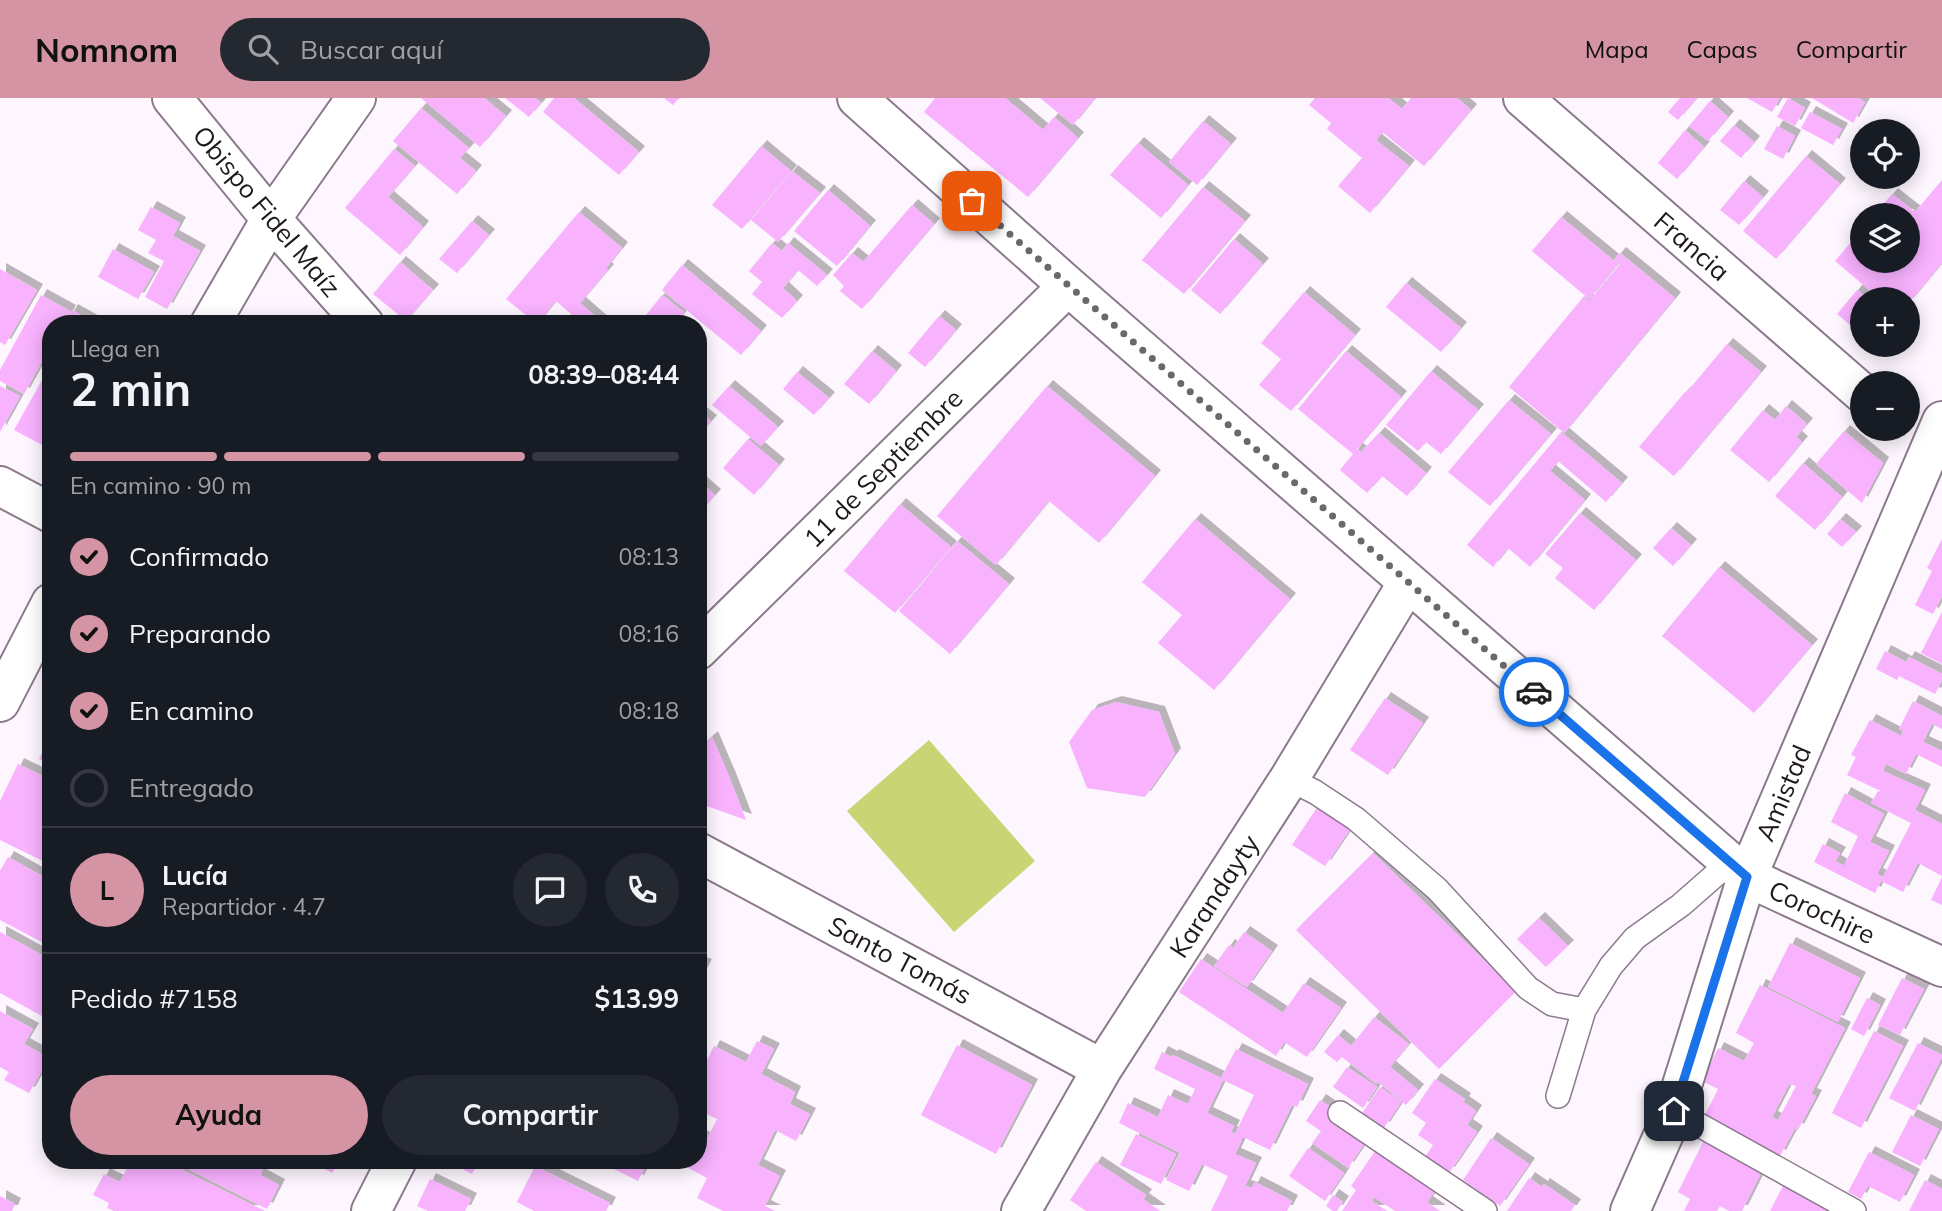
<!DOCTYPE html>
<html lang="es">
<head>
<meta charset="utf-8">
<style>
	body { margin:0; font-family:Mulish,sans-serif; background:#242831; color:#f1f3f6; height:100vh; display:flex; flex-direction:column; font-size:26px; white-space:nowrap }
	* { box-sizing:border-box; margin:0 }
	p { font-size:23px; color:#9ea1a6 }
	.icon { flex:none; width:38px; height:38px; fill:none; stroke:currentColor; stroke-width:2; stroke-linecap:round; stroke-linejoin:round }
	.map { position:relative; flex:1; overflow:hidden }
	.panel { position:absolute; left:42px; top:217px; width:665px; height:854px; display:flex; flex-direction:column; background:#171b24; border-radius:28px; box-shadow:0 4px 18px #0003 }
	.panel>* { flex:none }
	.tools { position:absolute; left:1850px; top:21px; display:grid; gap:14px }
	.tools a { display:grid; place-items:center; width:70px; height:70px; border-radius:50%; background:#171b24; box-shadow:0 4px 18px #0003; font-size:35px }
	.pin { position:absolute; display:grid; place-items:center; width:60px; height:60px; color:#fff; margin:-30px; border-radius:14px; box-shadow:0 4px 10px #0006 }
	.courier { position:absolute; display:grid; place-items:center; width:70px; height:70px; margin:-35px; border:5px solid #1a73e8; border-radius:50%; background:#fff; color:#222; box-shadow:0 2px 9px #0007 }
	.summary em { font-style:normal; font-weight:700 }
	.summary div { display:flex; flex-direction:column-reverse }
	.summary { display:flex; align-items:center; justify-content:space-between; height:119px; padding:0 28px }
	h1 { font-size:46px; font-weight:700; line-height:52px }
	.bar { display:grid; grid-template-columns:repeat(4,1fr); gap:10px 7px; align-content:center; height:84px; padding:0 28px }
	.bar i { height:9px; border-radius:5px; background:#363941 }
	.bar .active { background:#d594a4 }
	.bar p { grid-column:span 4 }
	.line { display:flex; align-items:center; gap:18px; padding:0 28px; border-top:2px solid #363941 }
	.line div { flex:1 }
	.round { display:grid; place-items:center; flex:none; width:74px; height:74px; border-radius:37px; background:#242831 }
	ol { padding:0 28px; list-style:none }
	li { display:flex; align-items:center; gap:21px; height:77px }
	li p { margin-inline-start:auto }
	li .icon { padding:7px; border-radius:50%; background:#d594a4; color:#111; stroke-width:4 }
	li:last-child { color:#9ea1a6 }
	li i { width:38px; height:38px; border:4px solid #363941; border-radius:50% }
	.button { display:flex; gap:14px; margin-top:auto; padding:14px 28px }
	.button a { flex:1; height:80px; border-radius:42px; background:#d594a4; color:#111; font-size:28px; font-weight:700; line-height:80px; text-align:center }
	.button a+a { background:#242831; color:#f1f3f6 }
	header { display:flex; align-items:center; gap:42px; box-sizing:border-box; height:98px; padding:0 35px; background:#d594a4; color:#111 }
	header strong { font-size:33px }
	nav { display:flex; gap:38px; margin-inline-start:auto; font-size:24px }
	.search { width:490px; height:63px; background:#242831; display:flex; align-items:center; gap:18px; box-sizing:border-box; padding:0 24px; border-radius:38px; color:#9ea1a6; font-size:26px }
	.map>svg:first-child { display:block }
	.green { fill:#c7d574 }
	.building { fill:#f8b2fe; fill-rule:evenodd; filter:url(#shadow) }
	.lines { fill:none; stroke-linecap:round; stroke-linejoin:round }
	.lane-casing { stroke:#8b798c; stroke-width:26 }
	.street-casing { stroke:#8b798c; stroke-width:42 }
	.lane { stroke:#fff; stroke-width:23 }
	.street { stroke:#fff; stroke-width:38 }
	.done { stroke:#6d666d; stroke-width:7; stroke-dasharray:0 12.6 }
	.route { stroke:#1a73e8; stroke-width:9 }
	.labels { text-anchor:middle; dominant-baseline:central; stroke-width:5; stroke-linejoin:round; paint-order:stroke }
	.street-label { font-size:26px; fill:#1f181f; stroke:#fff }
</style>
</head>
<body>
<header>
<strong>Nomnom</strong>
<div class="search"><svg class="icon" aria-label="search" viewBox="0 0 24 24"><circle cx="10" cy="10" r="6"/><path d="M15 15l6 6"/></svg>Buscar aquí</div>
<nav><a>Mapa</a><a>Capas</a><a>Compartir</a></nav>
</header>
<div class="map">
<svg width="1942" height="1113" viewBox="0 0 1942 1113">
	<defs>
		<filter id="shadow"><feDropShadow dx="6" dy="-6" stdDeviation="0" flood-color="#0004"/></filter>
	</defs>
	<rect width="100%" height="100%" fill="#fef6fe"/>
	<path class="green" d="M929,642L1035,763L954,834L847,713Z"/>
	<path class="building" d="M421,0H484L506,18L480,49Z
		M505,0H535L541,5L529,19Z
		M554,0H574L639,54L619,77L543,14Z
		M664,0H679L673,7Z
		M935,0H1005L1043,32L1054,19L1078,40L1028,99L924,14Z
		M1040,0H1095L1073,27Z
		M1315,0H1388L1402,11L1411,0H1457L1471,12L1424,68L1382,34L1376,42L1409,68L1370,115L1338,88L1362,60L1327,31L1331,25L1309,7Z
		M1680,0H1697L1678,22L1668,14Z
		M1747,0H1780L1772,14Z
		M1788,0L1805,10L1795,28L1777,19Z
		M1812,0H1858L1865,4L1853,25Z
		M1710,3L1728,19L1708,43L1689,28Z
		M421,10L469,50L460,60L476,73L457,96L393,43Z
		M1810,14L1842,31L1833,47L1801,30Z
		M1203,23L1231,46L1197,87L1169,64Z
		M1734,27L1754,44L1741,60L1720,43Z
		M1777,28L1795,38L1783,61L1764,51Z
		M1685,32L1704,49L1677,81L1658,65Z
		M1138,45L1188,87L1161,120L1110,77Z
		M761,48L791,73L742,131L712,107Z
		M394,51L415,68L388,99L423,129L400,157L345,110Z
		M1806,58L1840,86L1776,161L1743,133Z
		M792,73L820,95L778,144L751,122Z
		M1942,82V165L1908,206V201H1880L1835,163L1862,131V163H1908V117H1874L1892,96L1915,114Z
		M1744,83L1763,99L1739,127L1720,112Z
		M1203,89L1245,123L1184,196L1142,162Z
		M828,92L870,128L837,168L794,133Z
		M912,107L934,126L862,211L840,193L844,188L833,177L852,155L863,164Z
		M151,109L180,125L173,138L200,153L167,211L145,199L164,163L148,155L156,142L138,132Z
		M579,114L622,150L606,170L608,172L580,205L604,226H563L571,216L556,203L537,226L506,201Z
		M1561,119L1618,166L1589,201L1532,153Z
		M472,123L489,137L457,175L439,161Z
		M1234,141L1263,166L1220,216L1191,192Z
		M772,145L782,153L788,145L827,177L817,188L798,172L783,190L797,203L782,220L752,196L762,184L749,173Z
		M113,151L154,174L138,201L98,179Z
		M1620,155L1675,200L1564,335L1509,289L1584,198L1589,203L1620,166L1614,162Z
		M400,164L433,192L406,223L373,196Z
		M682,167L761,233L741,257L662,192Z
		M0,171L37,192L5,247L0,244Z
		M1406,185L1461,230L1441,254L1386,209Z
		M1857,192L1868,201H1862V237L1837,216Z
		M1304,194L1355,237L1291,313L1259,287L1281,261L1261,245Z
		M41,197L70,213L63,226H51V247L24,296L0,283V272Z
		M662,197L684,214L675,226H647L642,222Z
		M72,212L97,226H64Z
		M939,218L956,232L925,269L908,255Z
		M1727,246L1761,274L1674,378L1639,349L1685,294L1686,295Z
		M872,253L896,273L869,306L844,286Z
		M1346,253L1401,299L1357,351L1361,354L1379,335L1426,375L1407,398L1382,378L1367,395L1340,372L1353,356L1298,311Z
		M51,266V331L42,347L14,332Z
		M1431,273L1478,312L1441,356L1426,344L1418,353L1386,327Z
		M797,274L829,300L814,317L783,291Z
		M0,288L20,298L0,334Z
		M729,288L778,329L761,348L712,307Z
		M1047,288L1155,378L1099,445L1049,403L996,467L937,418Z
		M1509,302L1551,336L1490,408L1448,374Z
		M1786,308L1807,326L1796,339L1802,344L1769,384L1730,352L1763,312L1775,322Z
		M698,313L711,323L698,338Z
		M1844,333L1883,365L1862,405L1816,366Z
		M1561,334L1622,385L1606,404L1558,363L1550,373L1585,402L1530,469L1508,450L1493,469L1467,447Z
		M748,341L779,367L754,397L723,370Z
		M1803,365L1842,399L1815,432L1775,398Z
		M698,382L715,397L700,414L698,412Z
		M900,406L951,449L895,515L844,473Z
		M1580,415L1636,462L1594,512L1555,480L1563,470L1545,456Z
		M1195,421L1290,501L1214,592L1158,545L1182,517L1142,484Z
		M1840,421L1856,434L1842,449L1827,436Z
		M1671,430L1691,447L1673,468L1653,450Z
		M1942,441V498L1933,516L1915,507L1932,473L1927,470Z
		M957,443L1009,486L950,556L899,513Z
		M1719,469L1812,547L1754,615L1662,538Z
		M1942,514V566L1921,555Z
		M1885,553L1906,564L1909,559L1942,576V582L1935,596L1899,578L1897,582L1876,571Z
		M1385,600L1423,625L1388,677L1350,652Z
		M1913,603L1942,618V631L1932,626L1923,644L1942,653V669L1916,656L1906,676L1886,666L1883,673L1925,692L1915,712L1942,726V778L1918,765L1903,794L1881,783L1875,795L1814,764L1823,746L1840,755L1835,763L1844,768L1858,738L1831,724L1845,695L1884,716L1870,744L1889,753L1877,776L1883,779L1911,725L1871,705L1878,693L1891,698L1847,677L1856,659L1851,657L1870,622L1901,638L1903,633L1899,631Z
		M1116,604L1159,614L1175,656L1145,699L1087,690L1069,644L1092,612Z
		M51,636V667L39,661Z
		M712,639L730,681L746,722L698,705V651Z
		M18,666L51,682V767L0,742V703Z
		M1320,705L1353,727L1325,768L1292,747Z
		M1373,755L1516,893L1439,971L1296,832Z
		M8,759L51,783V849L0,822V773Z
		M1942,779V807L1931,802Z
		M1539,820L1568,848L1546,869L1517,841Z
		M0,834L51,862V923L0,895Z
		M1244,834L1272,853L1247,889L1214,868L1229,847L1233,850Z
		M1790,845L1860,880L1838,924L1768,889Z
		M1201,861L1283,915L1304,885L1341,910L1307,959L1284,944L1276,958L1179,894Z
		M698,864L706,867L698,882Z
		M1902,880L1924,891L1900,937L1878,927Z
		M1760,887L1845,930L1811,996L1816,998L1798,1032L1795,1030L1780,1058L1704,1019L1718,991L1702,983L1718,950L1744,963L1754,945L1736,935ZM1789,986L1796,988L1778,1022L1772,1019Z
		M1867,900L1880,907L1864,938L1851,931Z
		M0,913L33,931L24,946L49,960L29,995L4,982L9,974L0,969Z
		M1374,919L1409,946L1390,969L1418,992L1406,1007L1378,984L1376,986L1342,959L1337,964L1324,954L1338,937L1351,948Z
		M1874,933L1903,948L1861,1030L1832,1015Z
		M757,943L774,951L761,976L795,994L790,1006L810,1016L796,1043L775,1032L758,1067L780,1078L765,1108L775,1113H723L697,1100L707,1080L683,1067L686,1062H698V1037L707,1041L717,1021L698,1012V980L714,948L746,964Z
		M1918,945L1942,957V959L1915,1013L1889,1000Z
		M957,947L1032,987L996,1056L921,1017Z
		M1236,951L1308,986L1297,1009L1292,1007L1270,1052L1243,1039L1235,1056L1256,1065L1245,1088L1252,1090L1255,1084L1292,1103L1287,1113H1211L1228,1078L1202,1066L1189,1093L1166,1082L1180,1055L1119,1025L1128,1005L1158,1019L1168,997L1188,1006L1195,991L1154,971L1162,954L1172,959L1173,957L1221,980ZM1223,982L1254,997L1235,1036L1231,1034L1234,1028L1207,1015Z
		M1347,969L1377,989L1363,1010L1333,989Z
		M1435,981L1465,1001L1463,1004L1476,1013L1467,1027L1477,1034L1449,1075L1425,1059L1433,1047L1418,1037L1426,1025L1412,1015Z
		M1380,989L1401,1004L1384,1030L1362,1015Z
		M1320,1002L1338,1014L1368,1040L1348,1070L1312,1045L1321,1033L1306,1023Z
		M1911,1017L1939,1031L1920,1068L1892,1054Z
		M1136,1036L1176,1056L1161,1086L1120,1067Z
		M1491,1040L1529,1066L1500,1108L1463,1082Z
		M1705,1040L1762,1073L1742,1113H1729L1720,1108L1717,1113H1684L1690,1101L1678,1094Z
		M1380,1046L1437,1090L1427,1104L1440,1113H1395L1374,1099L1372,1103L1387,1113H1342L1356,1092L1351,1088Z
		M1308,1050L1344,1075L1325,1103L1289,1078Z
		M1869,1054L1914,1077L1900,1104L1868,1088L1861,1101L1848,1094Z
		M131,1062H163L265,1113H114L107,1110L109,1105L93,1097L104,1076L120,1084Z
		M170,1062H267L260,1077L279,1087L267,1111Z
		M309,1062H339L332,1075Z
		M445,1062H479L472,1076Z
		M596,1062H649L638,1083Z
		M1096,1064L1146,1097L1143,1101L1160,1113H1086L1070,1102Z
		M535,1068L610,1105L606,1113H534L517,1104Z
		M1529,1080L1542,1089L1544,1086L1575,1107L1571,1113H1507Z
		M430,1081L471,1101L465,1113H428L417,1108Z
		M1925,1082L1942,1091V1113H1909Z
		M1785,1084L1844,1113H1770Z
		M1333,1097L1343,1104L1337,1113H1333L1326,1108Z
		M0,1098L15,1106L12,1113H0Z"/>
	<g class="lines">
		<defs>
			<path id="lane" d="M1289,681L1315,694L1356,721L1437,791L1528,890L1552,906L1584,912
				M1558,998L1584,912L1611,868L1635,840L1681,807L1730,764
				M1674,1013L1854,1113
				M1340,1015L1485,1113"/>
			<path id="street" d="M172,0L271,121L364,226
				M857,0L1068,188L1747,779L1942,869
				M1523,0L1862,295
				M210,226L271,121L356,0
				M0,388L51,415
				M698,552L1068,188
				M0,604L51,505
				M698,754L1102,971
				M371,1113L397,1062
				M1021,1113L1102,971L1289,681L1408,484
				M1630,1113L1674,1013L1747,779L1942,323"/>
		</defs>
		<use href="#lane" class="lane-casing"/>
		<use href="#street" class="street-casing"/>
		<use href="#lane" class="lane"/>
		<use href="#street" class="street"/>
	</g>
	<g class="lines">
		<path class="done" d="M972,103L1534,594"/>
		<path class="route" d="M1534,594L1747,779L1674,1013"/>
	</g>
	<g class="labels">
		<g class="street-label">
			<text transform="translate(267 113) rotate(50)">Obispo Fidel Maíz</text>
			<text transform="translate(1692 148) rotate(41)">Francia</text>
			<text transform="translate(883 370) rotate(-45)">11 de Septiembre</text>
			<text transform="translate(1783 695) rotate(-67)">Amistad</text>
			<text transform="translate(1214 798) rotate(-57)">Karandayty</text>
			<text transform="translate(1822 814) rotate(25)">Corochire</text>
			<text transform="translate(900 862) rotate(28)">Santo Tomás</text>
		</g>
	</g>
</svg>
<div class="tools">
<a><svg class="icon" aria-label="locate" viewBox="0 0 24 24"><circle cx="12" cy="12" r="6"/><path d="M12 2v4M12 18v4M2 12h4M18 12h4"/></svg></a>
<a><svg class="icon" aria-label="layers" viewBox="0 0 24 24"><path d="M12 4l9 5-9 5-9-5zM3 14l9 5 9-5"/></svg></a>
<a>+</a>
<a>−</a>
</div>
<div class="pin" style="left:972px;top:103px;background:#ea580c"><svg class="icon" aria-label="bag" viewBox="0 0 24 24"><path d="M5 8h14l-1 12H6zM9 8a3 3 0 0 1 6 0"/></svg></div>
<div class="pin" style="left:1674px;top:1013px;background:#1f2937"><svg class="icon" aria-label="home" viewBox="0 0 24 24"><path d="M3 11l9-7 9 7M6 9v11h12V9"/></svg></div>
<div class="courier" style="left:1534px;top:594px"><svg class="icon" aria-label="car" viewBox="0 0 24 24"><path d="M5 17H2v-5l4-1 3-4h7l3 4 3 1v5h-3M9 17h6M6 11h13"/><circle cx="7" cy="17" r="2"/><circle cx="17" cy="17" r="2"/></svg></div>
<section class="panel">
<div class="summary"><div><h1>2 min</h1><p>Llega en</p></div><em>08:39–08:44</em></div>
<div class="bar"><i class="active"></i><i class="active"></i><i class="active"></i><i></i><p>En camino · 90 m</p></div>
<ol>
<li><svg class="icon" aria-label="check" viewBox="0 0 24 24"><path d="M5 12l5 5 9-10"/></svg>Confirmado<p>08:13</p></li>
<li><svg class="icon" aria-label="check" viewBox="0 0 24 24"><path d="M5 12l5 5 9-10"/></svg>Preparando<p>08:16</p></li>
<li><svg class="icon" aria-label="check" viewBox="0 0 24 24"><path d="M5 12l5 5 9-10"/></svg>En camino<p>08:18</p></li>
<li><i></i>Entregado</li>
</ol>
<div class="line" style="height:126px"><b class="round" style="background:#d594a4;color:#111">L</b><div><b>Lucía</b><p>Repartidor · 4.7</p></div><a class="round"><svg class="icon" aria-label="chat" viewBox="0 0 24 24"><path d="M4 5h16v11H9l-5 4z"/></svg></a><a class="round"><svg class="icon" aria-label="phone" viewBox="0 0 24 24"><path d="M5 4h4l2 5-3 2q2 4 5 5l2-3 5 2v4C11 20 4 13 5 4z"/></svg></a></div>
<div class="line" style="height:91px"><div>Pedido #7158</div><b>$13.99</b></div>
<div class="button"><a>Ayuda</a><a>Compartir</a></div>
</section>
</div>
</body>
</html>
